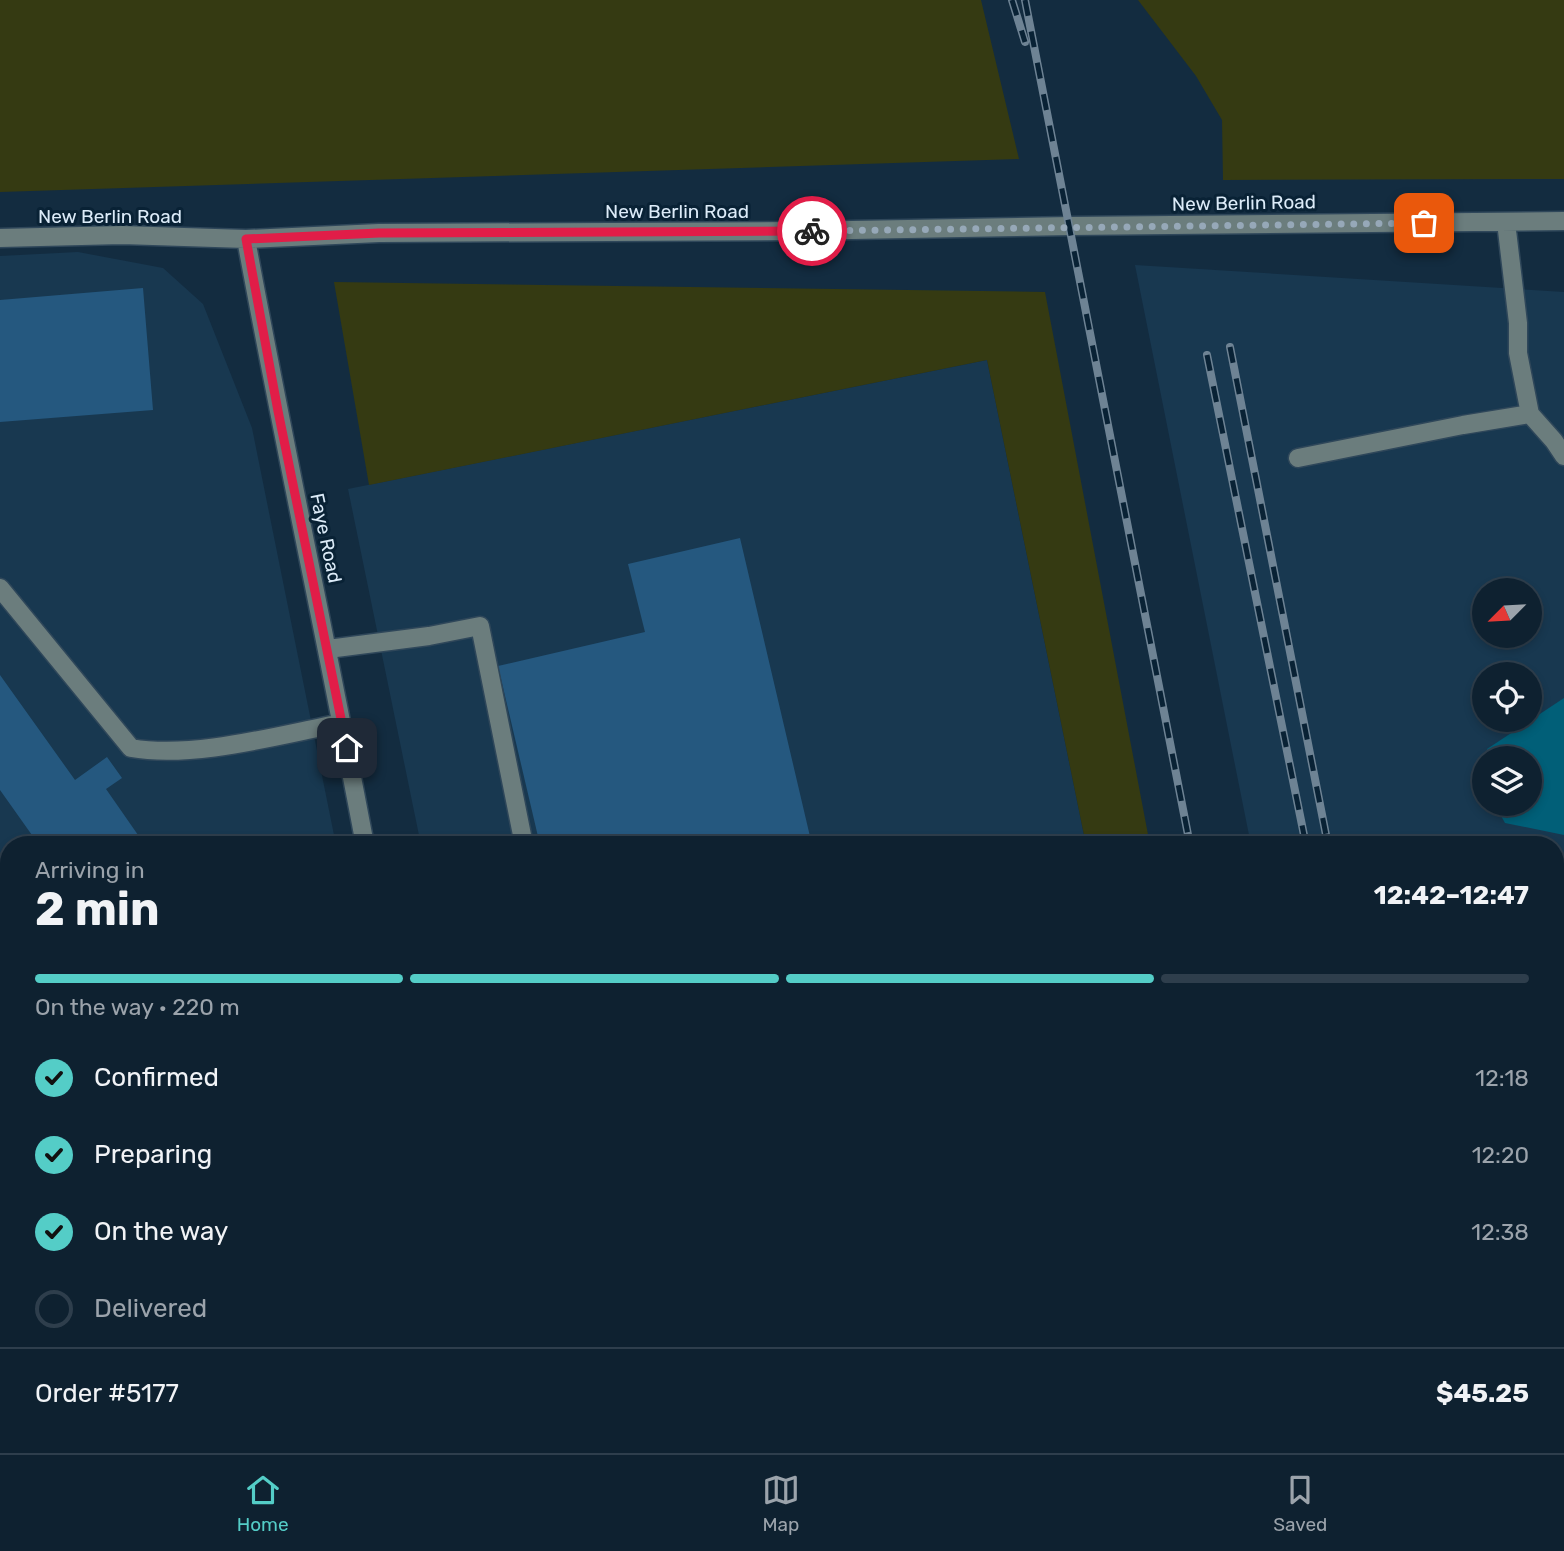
<!DOCTYPE html>
<html lang="en">
<head>
<meta charset="utf-8">
<style>
	body { margin:0; font-family:Rubik,sans-serif; background:#172938; color:#f1f3f6; height:100vh; display:flex; flex-direction:column; font-size:26px; white-space:nowrap }
	* { box-sizing:border-box; margin:0 }
	p { font-size:23px; color:#9ba3ab }
	.icon { flex:none; width:38px; height:38px; fill:none; stroke:currentColor; stroke-width:2; stroke-linecap:round; stroke-linejoin:round }
	.map { position:relative; flex:1; overflow:hidden }
	.side { position:absolute; left:0px; top:836px; width:1564px; height:618px; display:flex; flex-direction:column; background:#0e2130; border-radius:28px 28px 0 0; box-shadow:0 4px 10px #0003,0 0 0 2px #2e3e4c }
	.side>* { flex:none }
	.needle { width:46px; rotate:246deg }
	.tools { position:absolute; left:1472px; top:578px; display:grid; gap:14px }
	.tools a { display:grid; place-items:center; width:70px; height:70px; border-radius:50%; background:#0e2130; box-shadow:0 4px 10px #0003,0 0 0 2px #2e3e4c; font-size:35px }
	.pin { position:absolute; display:grid; place-items:center; width:60px; height:60px; color:#fff; margin:-30px; border-radius:14px; box-shadow:0 4px 10px #0006 }
	.courier { position:absolute; display:grid; place-items:center; width:70px; height:70px; margin:-35px; border:5px solid #e11d48; border-radius:50%; background:#fff; color:#222; box-shadow:0 2px 9px #0007 }
	.overview em { font-style:normal; font-weight:700 }
	.overview div { display:flex; flex-direction:column-reverse }
	.overview { display:flex; align-items:center; justify-content:space-between; height:119px; padding:0 35px }
	h1 { font-size:46px; font-weight:700; line-height:52px }
	.bar { display:grid; grid-template-columns:repeat(4,1fr); gap:10px 7px; align-content:center; height:84px; padding:0 35px }
	.bar i { height:9px; border-radius:5px; background:#2e3e4c }
	.bar .current { background:#54cdc7 }
	.bar p { grid-column:span 4 }
	.line { display:flex; align-items:center; gap:18px; padding:0 35px; border-top:2px solid #2e3e4c }
	.line div { flex:1 }
	ol { padding:0 35px; list-style:none }
	li { display:flex; align-items:center; gap:21px; height:77px }
	li p { margin-inline-start:auto }
	li .icon { padding:7px; border-radius:50%; background:#54cdc7; color:#111; stroke-width:4 }
	li:last-child { color:#9ba3ab }
	li i { width:38px; height:38px; border:4px solid #2e3e4c; border-radius:50% }
	.tab-bar { display:flex; justify-content:space-around; align-items:center; height:98px; border-top:2px solid #2e3e4c; background:#0e2130; font-size:19px; color:#9ba3ab }
	.tab-bar a { display:grid; justify-items:center; gap:4px }
	.tab-bar .current { color:#54cdc7 }
	.map>svg:first-child { display:block }
	.built { fill:#183850; fill-rule:evenodd }
	.green { fill:#353a12 }
	.water { fill:#015f78 }
	.building { fill:#25587f }
	.lines { fill:none; stroke-linecap:round; stroke-linejoin:round }
	.minor-casing { stroke:#2f475a; stroke-width:21 }
	.minor { stroke:#6b7d7d; stroke-width:18 }
	.rail-casing { stroke:#6e8394; stroke-width:8 }
	.rail { stroke:#092235; stroke-width:5; stroke-dasharray:16; stroke-linecap:butt }
	.done { stroke:#96a8b8; stroke-width:7; stroke-dasharray:0 12.6 }
	.route { stroke:#e11d48; stroke-width:9 }
	.labels { text-anchor:middle; dominant-baseline:central; stroke-width:6; stroke-linejoin:round; paint-order:stroke }
	.street-label { font-size:19px; fill:#dcebf8; stroke:#092235 }
</style>
</head>
<body>
<div class="map">
<svg width="1564" height="1453" viewBox="0 0 1564 1453">
	<rect width="100%" height="100%" fill="#132c40"/>
	<path class="built" d="M78,252L163,268L203,304L252,428L336,845H9V971L0,975V256Z
		M1135,265L1564,292V1453H1388L1383,1446H1556V845H1251ZM1484,590H1530V635H1484ZM1484,674H1530V719H1484ZM1484,758H1530V803H1484Z
		M987,360L1086,845H421L348,489Z
		M9,1259V1446H458L459,1453H0V1261L2,1264Z
		M544,1446H1209L1211,1453H546Z"/>
	<path class="green" d="M0,0H981L1019,159L0,192Z
		M1138,0H1564V179L1223,180L1222,120L1196,76Z
		M334,282L1045,292L1150,845H1086L987,360L369,485Z
		M9,971V1259L2,1264L0,975Z
		M1209,1446H1264L1265,1453H1211Z"/>
	<path class="water" d="M1564,698V835L1505,823L1494,803H1530V758H1490L1487,749Z"/>
	<path class="building" d="M143,288L153,410L0,422V300Z
		M740,538L812,845H540L498,666L645,632L628,564Z
		M0,675L75,780L107,757L122,778L106,789L145,845H39L0,790Z
		M9,1372V1446H117L107,1453H0V1378Z
		M682,1446H942V1447L915,1453H684Z"/>
	<g class="lines">
		<defs>
			<path id="minor" d="M0,238L122,235L246,239L379,233L797,231L1070,226L1564,221
				M246,239C283,441 327,643 365,845
				M1530,414L1554,441L1564,456
				M1298,458L1463,425L1530,414L1518,353V323L1506,222
				M0,588L131,748C195,759 278,735 342,723
				M328,649L429,636L480,626L524,845
				M298,1446L302,1453
				M480,1446L482,1453
				M625,1446L627,1453
				M207,1453L216,1446"/>
		</defs>
		<use href="#minor" class="minor-casing"/>
		<use href="#minor" class="minor"/>
		<defs>
			<path id="rail" d="M1012,0L1025,42
				M1025,0L1190,845
				M1230,347L1328,845
				M1207,355L1306,845
				M1306,1446L1307,1453
				M1399,1446V1453
				M1422,1446L1423,1453"/>
		</defs>
		<use href="#rail" class="rail-casing"/>
		<use href="#rail" class="rail"/>
	</g>
	<g class="lines">
		<path class="done" d="M812,231L1424,223"/>
		<path class="route" d="M347,748L278,411L246,239L379,233L812,231"/>
	</g>
	<g class="labels">
		<g class="street-label">
			<text transform="translate(1244 203) rotate(-1)">New Berlin Road</text>
			<text x="677" y="211">New Berlin Road</text>
			<text x="110" y="216">New Berlin Road</text>
			<text transform="translate(326 538) rotate(78)">Faye Road</text>
		</g>
	</g>
</svg>
<div class="tools">
<a><svg class="needle" viewBox="-14 -14 28 28"><path d="M0-13l5 13h-10z" fill="#e53935"/><path d="M0 13l5-13h-10z" fill="#9ba3ab"/></svg></a>
<a><svg class="icon" aria-label="locate" viewBox="0 0 24 24"><circle cx="12" cy="12" r="6"/><path d="M12 2v4M12 18v4M2 12h4M18 12h4"/></svg></a>
<a><svg class="icon" aria-label="layers" viewBox="0 0 24 24"><path d="M12 4l9 5-9 5-9-5zM3 14l9 5 9-5"/></svg></a>
</div>
<div class="pin" style="left:1424px;top:223px;background:#ea580c"><svg class="icon" aria-label="bag" viewBox="0 0 24 24"><path d="M5 8h14l-1 12H6zM9 8a3 3 0 0 1 6 0"/></svg></div>
<div class="pin" style="left:347px;top:748px;background:#1f2937"><svg class="icon" aria-label="home" viewBox="0 0 24 24"><path d="M3 11l9-7 9 7M6 9v11h12V9"/></svg></div>
<div class="courier" style="left:812px;top:231px"><svg class="icon" aria-label="bike" viewBox="0 0 24 24"><circle cx="6" cy="16" r="4"/><circle cx="18" cy="16" r="4"/><path d="M6 16l4-8h5l3 8M10 8l3 8H6M13 5h3"/></svg></div>
<section class="side">
<div class="overview"><div><h1>2 min</h1><p>Arriving in</p></div><em>12:42–12:47</em></div>
<div class="bar"><i class="current"></i><i class="current"></i><i class="current"></i><i></i><p>On the way · 220 m</p></div>
<ol>
<li><svg class="icon" aria-label="check" viewBox="0 0 24 24"><path d="M5 12l5 5 9-10"/></svg>Confirmed<p>12:18</p></li>
<li><svg class="icon" aria-label="check" viewBox="0 0 24 24"><path d="M5 12l5 5 9-10"/></svg>Preparing<p>12:20</p></li>
<li><svg class="icon" aria-label="check" viewBox="0 0 24 24"><path d="M5 12l5 5 9-10"/></svg>On the way<p>12:38</p></li>
<li><i></i>Delivered</li>
</ol>
<div class="line" style="height:91px"><div>Order #5177</div><b>$45.25</b></div>
</section>
</div>
<nav class="tab-bar">
<a class="current"><svg class="icon" aria-label="home" viewBox="0 0 24 24"><path d="M3 11l9-7 9 7M6 9v11h12V9"/></svg>Home</a>
<a><svg class="icon" aria-label="map" viewBox="0 0 24 24"><path d="M3 6l6-2 6 2 6-2v14l-6 2-6-2-6 2zM9 4v14M15 6v14"/></svg>Map</a>
<a><svg class="icon" aria-label="saved" viewBox="0 0 24 24"><path d="M7 4h10v16l-5-4-5 4z"/></svg>Saved</a>
</nav>
</body>
</html>
